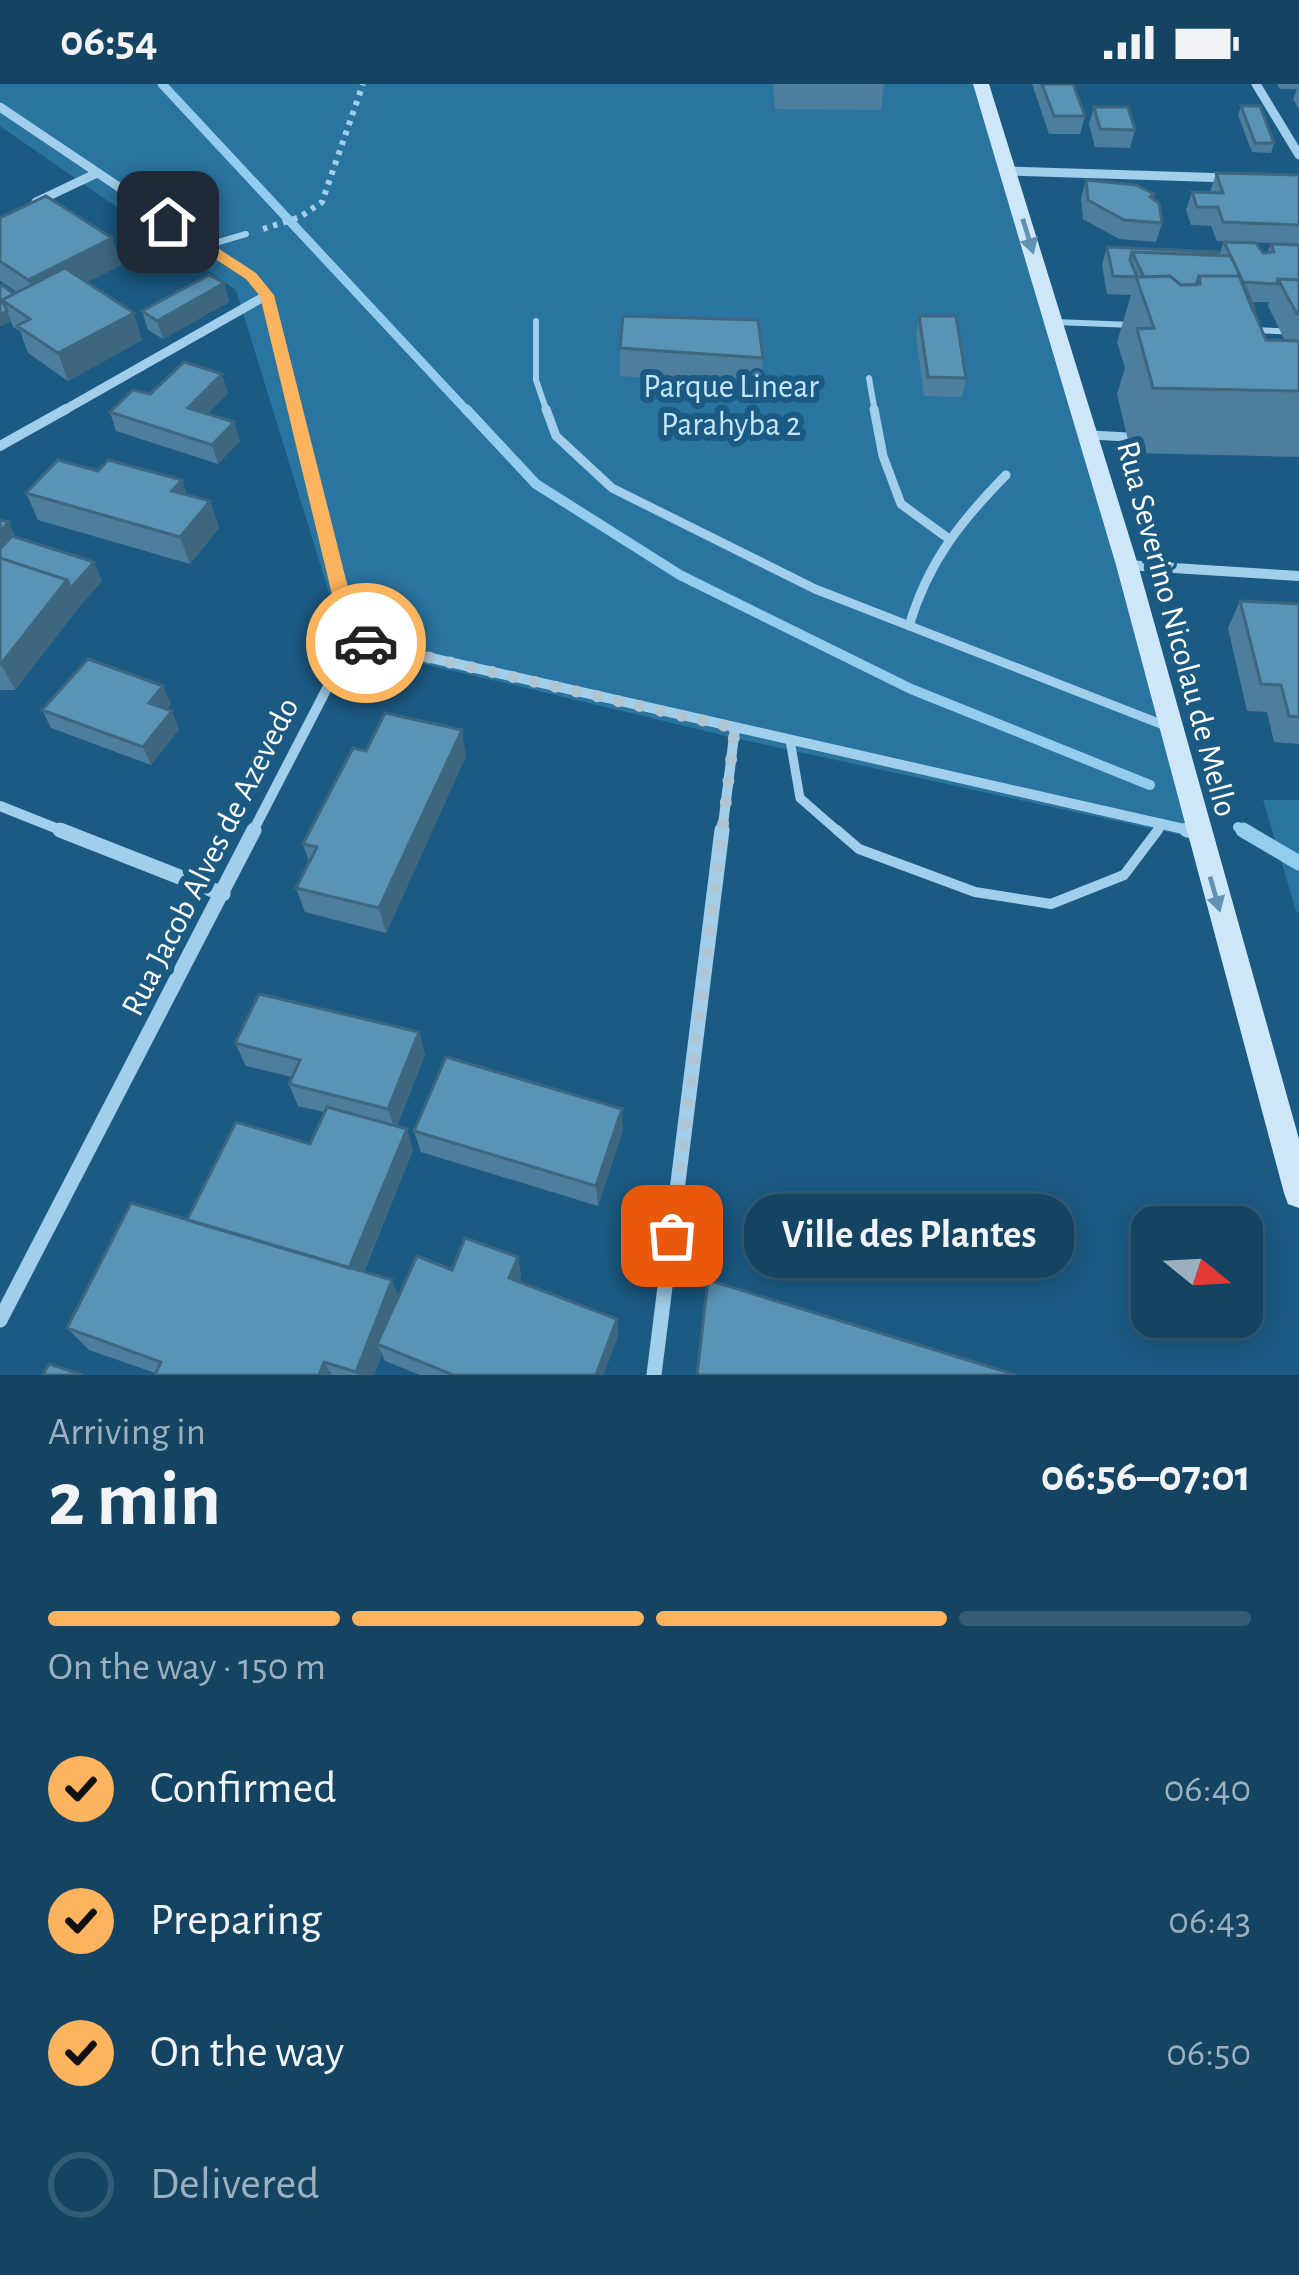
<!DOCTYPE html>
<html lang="en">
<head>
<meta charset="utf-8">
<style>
	body { margin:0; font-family:"Alegreya Sans",sans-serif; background:#214e6b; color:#f1f3f6; height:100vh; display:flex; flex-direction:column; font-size:45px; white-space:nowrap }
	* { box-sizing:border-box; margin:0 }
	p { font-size:39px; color:#9db0be }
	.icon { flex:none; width:66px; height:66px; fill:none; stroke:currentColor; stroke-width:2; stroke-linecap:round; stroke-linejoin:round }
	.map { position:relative; height:1291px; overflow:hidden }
	.drawer { display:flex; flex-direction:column; background:#144462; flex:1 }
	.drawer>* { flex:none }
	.needle { width:78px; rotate:108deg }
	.buttons { position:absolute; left:1131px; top:1122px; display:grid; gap:24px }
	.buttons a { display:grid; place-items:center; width:132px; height:132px; border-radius:24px; background:#144462; box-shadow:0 6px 30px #0003,0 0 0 3px #335c77; font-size:60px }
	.pin { position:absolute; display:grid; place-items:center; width:102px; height:102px; color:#fff; margin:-51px; border-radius:24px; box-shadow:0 6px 18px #0006 }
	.courier { position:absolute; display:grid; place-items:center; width:120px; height:120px; margin:-60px; border:9px solid #fcb35d; border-radius:50%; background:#fff; color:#222; box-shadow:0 3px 15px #0007 }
	.bubble { position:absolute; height:84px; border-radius:36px; background:#144462; box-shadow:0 6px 30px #0003,0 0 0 3px #335c77; font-size:39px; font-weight:700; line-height:84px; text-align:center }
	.headline em { font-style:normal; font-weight:700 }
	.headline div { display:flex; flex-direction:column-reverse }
	.headline { display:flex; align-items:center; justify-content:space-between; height:204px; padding:0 48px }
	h1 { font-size:78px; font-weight:700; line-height:90px }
	.bar { display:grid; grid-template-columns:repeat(4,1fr); gap:18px 12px; align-content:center; height:144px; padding:0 48px }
	.bar i { height:15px; border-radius:9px; background:#335c77 }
	.bar .selected { background:#fcb35d }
	.bar p { grid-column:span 4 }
	ol { padding:0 48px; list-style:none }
	li { display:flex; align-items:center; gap:36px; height:132px }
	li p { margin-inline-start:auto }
	li .icon { padding:12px; border-radius:50%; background:#fcb35d; color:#111; stroke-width:4 }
	li:last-child { color:#9db0be }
	li i { width:66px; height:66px; border:6px solid #335c77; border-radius:50% }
	.status { display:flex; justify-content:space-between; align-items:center; height:84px; padding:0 60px; background:#144462; direction:ltr }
	.status svg { height:33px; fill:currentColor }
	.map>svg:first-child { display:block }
	.green { fill:#2a74a0 }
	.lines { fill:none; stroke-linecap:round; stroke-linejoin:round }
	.stream-far2 { stroke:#94cced; stroke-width:9 }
	.stream-far1 { stroke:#94cced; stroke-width:10 }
	.stream { stroke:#94cced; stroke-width:15 }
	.path { stroke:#a1cfeb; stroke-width:6; stroke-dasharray:4.5 6; stroke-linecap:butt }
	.lane-far2 { stroke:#a1cfeb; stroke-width:6 }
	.lane-far1 { stroke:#a1cfeb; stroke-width:9 }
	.lane { stroke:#a1cfeb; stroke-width:10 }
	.street-far2 { stroke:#a1cfeb; stroke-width:9 }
	.street-far1 { stroke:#a1cfeb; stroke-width:10 }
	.street { stroke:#a1cfeb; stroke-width:15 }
	.secondary { fill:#cde7f8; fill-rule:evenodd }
	.wall { fill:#4d7e9d; fill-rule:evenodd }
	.shaded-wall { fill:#3e677f }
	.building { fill:#5993b6; stroke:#3e677f; stroke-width:3 }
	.oneway { fill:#6292b2 }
	.route { fill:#fcb35d }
	.done { stroke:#afc5d4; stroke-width:12; stroke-dasharray:0 21.6 }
	.labels { text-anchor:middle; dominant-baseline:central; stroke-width:12; stroke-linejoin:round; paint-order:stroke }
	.park-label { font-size:33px; fill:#c5e5f8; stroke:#1b5a83 }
	.street-label { font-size:33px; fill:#fff; stroke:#1b5a83 }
</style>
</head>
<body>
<div class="status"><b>06:54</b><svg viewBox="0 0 49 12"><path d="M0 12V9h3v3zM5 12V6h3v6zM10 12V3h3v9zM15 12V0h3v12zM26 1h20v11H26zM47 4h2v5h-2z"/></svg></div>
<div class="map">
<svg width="1299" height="1291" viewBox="0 0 1299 1291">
	<rect width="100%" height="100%" fill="#1b5a83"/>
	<path class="green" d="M0,0H979L1199,755L735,654L345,561L236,206L0,42Z
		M1263,716H1299V829L1296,827Z"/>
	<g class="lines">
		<path class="stream-far2" d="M162,0L468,328"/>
		<path class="stream-far1" d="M466,325L536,400L680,491L911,605L1150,701
			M1238,743L1248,749"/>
		<path class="stream" d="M1243,746L1299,779"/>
		<path class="path" d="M263,145L300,133L322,118L363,0"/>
		<path class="lane-far2" d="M205,162L246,150
			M536,237V296L547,328
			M1055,238L1133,241
			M1252,246L1299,248
			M869,294L875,328"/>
		<path class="lane-far1" d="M546,325L556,352L612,404L815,505L1166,642
			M874,325L883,372L901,420L945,452
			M1091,351L1127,353
			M909,542C928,478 960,438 1006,391
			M790,656L800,714L840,749
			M1156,749L1162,740"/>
		<path class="lane" d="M837,746L859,765L975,808L1051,820L1124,791L1158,746"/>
		<path class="street-far2" d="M1256,0L1299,71
			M0,23L251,192L267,211L296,328
			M1008,87L1229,94
			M36,118L95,90
			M61,328L267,211"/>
		<path class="street-far1" d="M0,362L66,325
			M1127,481L1299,492
			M352,556L1197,748
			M0,722L68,749
			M252,749L352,556L295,325
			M722,749L735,644"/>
		<path class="street" d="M60,746L223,810
			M1187,746L1197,748
			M0,1236L254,746
			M654,1291L722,746"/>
		<path class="secondary" d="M973,0H989L1138,481L1299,1055V1124L1288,1120L1284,1109L1116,481Z"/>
	</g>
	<path class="wall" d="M773,0H884L881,26L775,25Z
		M1032,0H1073L1085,32L1080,50H1049Z
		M1277,0H1299V26L1293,15L1297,5H1280Z
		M1241,22L1274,59L1271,69L1252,68L1238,31Z
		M1094,23L1135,46L1130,64L1095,63L1089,40Z
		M1216,89L1299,91V160L1217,157L1211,142L1191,141L1186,126L1192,108H1210Z
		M1086,96L1154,110L1153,115L1162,139L1156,158L1119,155L1083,135L1081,114Z
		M0,134L112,154L121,181L87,198L142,256L68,297L28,269L20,247L13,243L11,237L0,242V202L14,210L17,208L0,197Z
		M1224,158L1263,169H1267L1271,160L1299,161V373L1131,369L1117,310L1125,284L1117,258L1131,211L1107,210L1102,181L1107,163L1219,171ZM1251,218H1269L1268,222L1285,257L1266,256Z
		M224,199L229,218L163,255L148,246L142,227Z
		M919,232L966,294L962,313L924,312L916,251Z
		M620,264L763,274L761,301L620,292Z
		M228,309L207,330L240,357L218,380L116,347L110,328L150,310Z
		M182,396L187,411L210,417L219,444L190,480L38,436L26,409Z
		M0,436L16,453L102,497L79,523L15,606H0Z
		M1240,517L1299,520V660L1274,658L1267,628L1247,627L1228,544Z
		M171,620L166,625L179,645L151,681L51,644L42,626Z
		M366,667L466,672L386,849L305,828L296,804L309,778L303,760Z
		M419,948L425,971L397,1042L413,1066L364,1188L399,1213L452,1186L518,1173L521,1192L519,1198L617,1235L618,1252L603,1291H420L385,1277L382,1270L374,1291H155V1289L89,1266L67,1244L187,1136L310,1060L324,1028L298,1022L289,1000L292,993L246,982L235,959Z
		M623,1046L598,1122L421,1068L414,1047Z"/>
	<path class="shaded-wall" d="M112,154L121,181L38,223L28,196Z
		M224,199L229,218L163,255L157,237Z
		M7,227L11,237L0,242V231Z
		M134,229L142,256L68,297L58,269Z
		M222,290L228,309L194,342L188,324Z
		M234,338L240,357L218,380L212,361Z
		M182,396L191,423L172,407Z
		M210,417L219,444L190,480L180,453Z
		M9,438L17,457L0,475V447Z
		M94,478L102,497L79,523L15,606L1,580L67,496Z
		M163,602L171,620L156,637L149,619Z
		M172,627L179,645L151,681L143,663Z
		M462,646L466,672L386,849L379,824Z
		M419,948L425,971L395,1046L388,1025Z
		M622,1025L623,1046L598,1122L596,1102Z
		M407,1045L413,1066L357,1204L348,1186Z
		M518,1173L521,1192L513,1212L509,1194Z
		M392,1196L401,1219L377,1260L382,1270L374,1291H357L356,1288Z
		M617,1235L618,1252L603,1291H596Z
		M324,1278L332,1291H319Z"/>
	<path class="building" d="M1042,0H1073L1085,32H1054Z
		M1241,22H1260L1274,59H1255Z
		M1094,23H1128L1135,46L1100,45Z
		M1216,89L1299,91V141L1223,138L1218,123H1197L1192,108L1223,109Z
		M1086,96L1136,101L1154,110L1150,113L1159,119L1162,139L1124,136L1088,116Z
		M46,112L112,154L28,196L0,177V134Z
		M1224,158L1256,159L1263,169L1274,168L1271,160L1299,161V196L1278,195L1277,200L1243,198Z
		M1107,163L1218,168V171L1132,168L1130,176L1137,193L1113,192Z
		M1132,168L1231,172L1254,224V229L1239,192H1199L1196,201H1181L1170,192L1144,193Z
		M65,184L134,229L58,269L17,242L30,235L2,216Z
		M209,191L224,199L157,237L142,227Z
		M1170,192L1181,201L1200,200L1199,192H1239L1266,256L1299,257V307L1153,304L1137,245L1154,244L1136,193Z
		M1278,195L1299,196V229L1297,230Z
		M2,201L14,210L2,216L7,227L0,231V202Z
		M623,232L758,236L763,274L620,264Z
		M919,232H956L966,294L928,293Z
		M184,278L222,290L188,324L234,338L212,361L110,328L133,306L150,310Z
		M58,376L98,387L108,376L182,396L172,407L210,417L180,453L26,409Z
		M0,436L9,438L0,447Z
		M12,452L94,478L71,504L67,496L0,474V465Z
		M0,474L67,496L1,580H0Z
		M1240,517L1299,520V633L1289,632L1281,601L1261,600Z
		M88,575L163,602L149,619L172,627L143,663L42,626Z
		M385,629L462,646L379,824L296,804L317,763L303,760L353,664L366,667Z
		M259,910L419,948L388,1025L289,1000L300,976L235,959Z
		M446,973L622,1025L596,1102L414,1047Z
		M327,1023L407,1045L349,1184L187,1136L236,1038L310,1060Z
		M131,1119L392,1196L356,1288L324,1278L319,1291H155L161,1278L67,1244Z
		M465,1154L518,1173L509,1194L617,1235L596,1291H453L377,1260L417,1172L452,1186Z
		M708,1196L1016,1291H697Z
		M49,1280L83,1291H43Z"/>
	<defs><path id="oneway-solid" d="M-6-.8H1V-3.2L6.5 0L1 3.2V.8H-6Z" transform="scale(3)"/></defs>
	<g class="oneway">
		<use href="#oneway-solid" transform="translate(1028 152) rotate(73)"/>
		<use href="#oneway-solid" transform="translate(1215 810) rotate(74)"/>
	</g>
	<path class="route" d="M163,135H173L256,189L274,211L360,551L372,554V564L352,563L343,556L260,212L246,195L163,141Z"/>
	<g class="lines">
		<path class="done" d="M366,559L735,644L672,1152"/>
	</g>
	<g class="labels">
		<g class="park-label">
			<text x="731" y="303">Parque Linear<tspan x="731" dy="38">Parahyba 2</tspan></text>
		</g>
		<g class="street-label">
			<text transform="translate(1176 545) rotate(75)">Rua Severino Nicolau de Mello</text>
			<text transform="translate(211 773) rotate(-63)">Rua Jacob Alves de Azevedo</text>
		</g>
	</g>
</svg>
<div class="buttons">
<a><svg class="needle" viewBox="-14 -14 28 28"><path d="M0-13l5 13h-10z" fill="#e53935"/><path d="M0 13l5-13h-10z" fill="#9db0be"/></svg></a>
</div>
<div class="pin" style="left:672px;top:1152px;background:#ea580c"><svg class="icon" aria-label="bag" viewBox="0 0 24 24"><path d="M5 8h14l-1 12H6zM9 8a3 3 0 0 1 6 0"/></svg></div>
<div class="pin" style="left:168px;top:138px;background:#1f2937"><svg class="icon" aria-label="home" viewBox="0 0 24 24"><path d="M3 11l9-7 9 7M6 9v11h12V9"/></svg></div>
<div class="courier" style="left:366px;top:559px"><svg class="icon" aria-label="car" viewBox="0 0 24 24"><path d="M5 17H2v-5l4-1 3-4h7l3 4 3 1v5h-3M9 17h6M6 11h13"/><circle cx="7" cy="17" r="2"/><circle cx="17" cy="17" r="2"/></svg></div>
<div class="bubble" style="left:744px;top:1110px;width:330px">Ville des Plantes</div>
</div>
<section class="drawer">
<div class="headline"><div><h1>2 min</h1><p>Arriving in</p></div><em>06:56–07:01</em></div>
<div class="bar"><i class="selected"></i><i class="selected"></i><i class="selected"></i><i></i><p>On the way · 150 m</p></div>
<ol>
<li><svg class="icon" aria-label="check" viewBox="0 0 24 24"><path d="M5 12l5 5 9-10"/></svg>Confirmed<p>06:40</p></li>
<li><svg class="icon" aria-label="check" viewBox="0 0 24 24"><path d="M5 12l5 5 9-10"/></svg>Preparing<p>06:43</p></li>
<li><svg class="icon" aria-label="check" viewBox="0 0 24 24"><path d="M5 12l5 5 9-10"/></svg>On the way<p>06:50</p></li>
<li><i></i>Delivered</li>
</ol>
</section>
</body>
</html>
